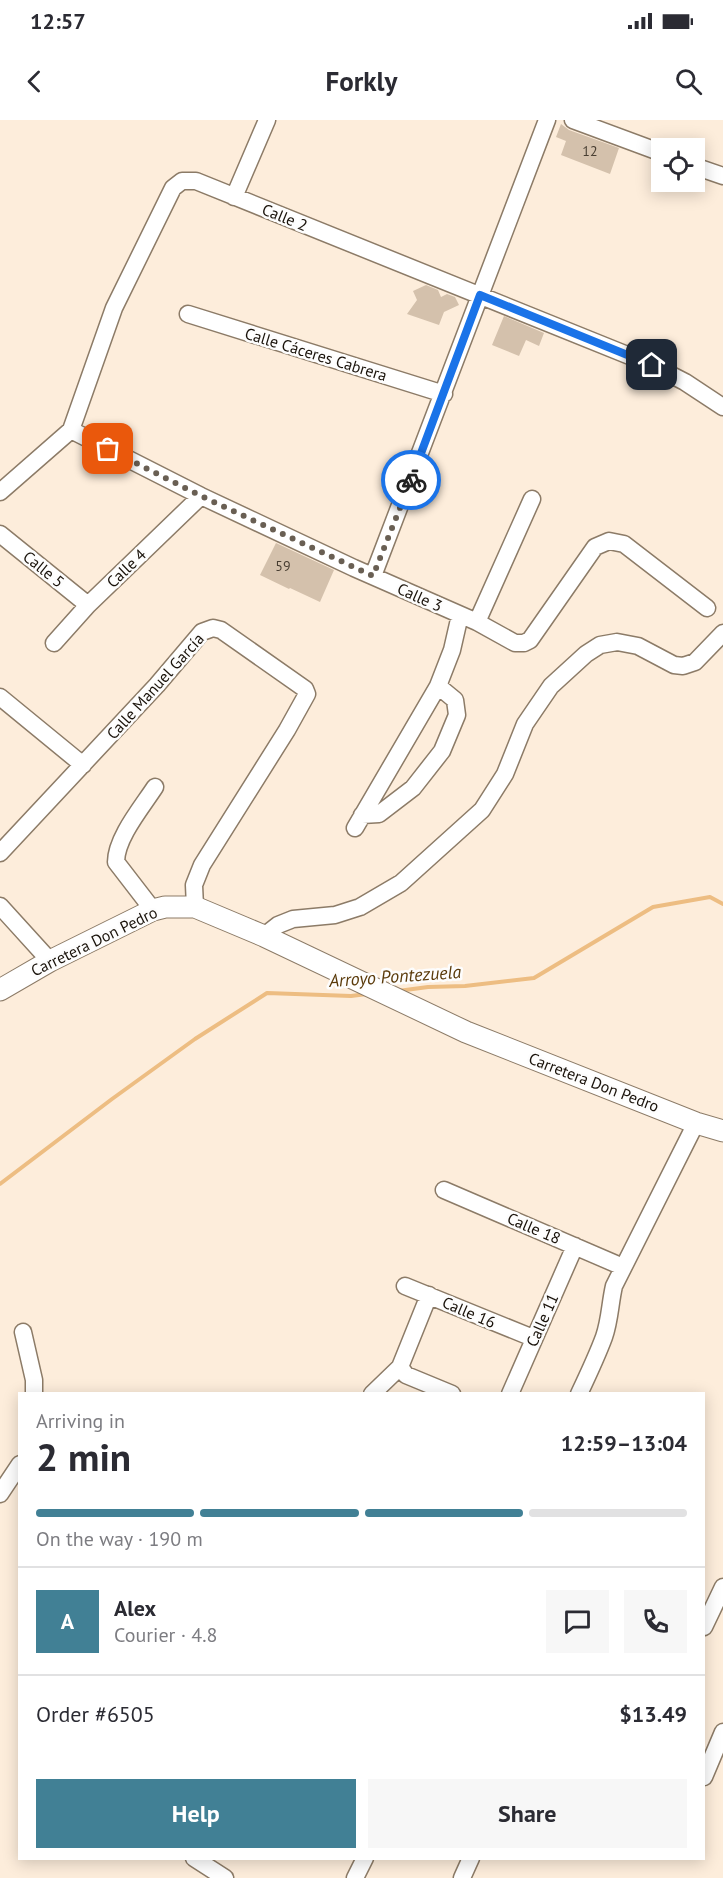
<!DOCTYPE html>
<html lang="en">
<head>
<meta charset="utf-8">
<style>
	body { margin:0; font-family:"PT Sans",sans-serif; background:#f7f7f7; color:#2b2b33; height:100vh; display:flex; flex-direction:column; font-size:22px; white-space:nowrap }
	* { box-sizing:border-box; margin:0 }
	p { font-size:20px; color:#7c7c81 }
	.icon { flex:none; width:33px; height:33px; fill:none; stroke:currentColor; stroke-width:2; stroke-linecap:round; stroke-linejoin:round }
	.map { position:relative; flex:1; overflow:hidden }
	.panel { position:absolute; left:18px; top:1272px; width:687px; height:468px; display:flex; flex-direction:column; background:#fff; border-radius:0px; box-shadow:0 3px 15px #0003 }
	.panel>* { flex:none }
	.tools { position:absolute; left:651px; top:18px; display:grid; gap:12px }
	.tools a { display:grid; place-items:center; width:54px; height:54px; border-radius:0px; background:#fff; box-shadow:0 3px 15px #0003; font-size:30px }
	.pin { position:absolute; display:grid; place-items:center; width:51px; height:51px; color:#fff; margin:-26px; border-radius:12px; box-shadow:0 3px 9px #0006 }
	.courier { position:absolute; display:grid; place-items:center; width:60px; height:60px; margin:-30px; border:4px solid #1a73e8; border-radius:50%; background:#fff; color:#222; box-shadow:0 2px 8px #0007 }
	.summary em { font-style:normal; font-weight:800 }
	.summary div { display:flex; flex-direction:column-reverse }
	.summary { display:flex; align-items:center; justify-content:space-between; height:102px; padding:0 18px }
	h1 { font-size:39px; font-weight:800; line-height:45px }
	.bar { display:grid; grid-template-columns:repeat(4,1fr); gap:9px 6px; align-content:center; height:72px; padding:0 18px }
	.bar i { height:8px; border-radius:4px; background:#e1e1e2 }
	.bar .selected { background:#418095 }
	.bar p { grid-column:span 4 }
	.line { display:flex; align-items:center; gap:15px; padding:0 18px; border-top:2px solid #e1e1e2 }
	.line div { flex:1 }
	.round { display:grid; place-items:center; flex:none; width:63px; height:63px; border-radius:0px; background:#f7f7f7 }
	.primary-button { display:flex; gap:12px; margin-top:auto; padding:12px 18px }
	.primary-button a { flex:1; height:69px; border-radius:0px; background:#418095; color:#fff; font-size:24px; font-weight:800; line-height:69px; text-align:center }
	.primary-button a+a { background:#f7f7f7; color:#2b2b33 }
	.status { display:flex; justify-content:space-between; align-items:center; height:42px; padding:0 30px; background:#fff; direction:ltr }
	.status svg { height:16px; fill:currentColor }
	header { display:flex; justify-content:space-between; align-items:center; height:78px; padding:0 18px; background:#fff; font-size:27px; font-weight:800 }
	.map>svg:first-child { display:block }
	.lines { fill:none; stroke-linecap:round; stroke-linejoin:round }
	.stream { stroke:#edbd82; stroke-width:4 }
	.building { fill:#d4c1ac }
	.minor-casing { stroke:#8c7b67; stroke-width:19 }
	.tertiary-casing { stroke:#8c7b67; stroke-width:23 }
	.minor { stroke:#fff; stroke-width:16 }
	.tertiary { stroke:#fff; stroke-width:21 }
	.done { stroke:#695f53; stroke-width:6; stroke-dasharray:0 10.8 }
	.route { stroke:#1a73e8; stroke-width:8 }
	.labels { text-anchor:middle; dominant-baseline:central; stroke-width:5; stroke-linejoin:round; paint-order:stroke }
	.number-label { font-size:14px; fill:#483e32 }
	.street-label { font-size:16px; fill:#19120a; stroke:#fdfdfd }
	.water-label { font-size:18px; font-style:italic; fill:#5a3a0a; stroke:#fdfdfd }
</style>
</head>
<body>
<div class="status"><b>12:57</b><svg viewBox="0 0 49 12"><path d="M0 12V9h3v3zM5 12V6h3v6zM10 12V3h3v9zM15 12V0h3v12zM26 1h20v11H26zM47 4h2v5h-2z"/></svg></div>
<header><svg class="icon" aria-label="back" viewBox="0 0 24 24"><path d="M15 5l-7 7 7 7"/></svg>Forkly<svg class="icon" aria-label="search" viewBox="0 0 24 24"><circle cx="10" cy="10" r="6"/><path d="M15 15l6 6"/></svg></header>
<div class="map">
<svg width="723" height="1758" viewBox="0 0 723 1758">
	<rect width="100%" height="100%" fill="#fdeddb"/>
	<g class="lines">
		<path class="stream" d="M398,871L428,867L465,866L534,858L653,787L710,777L723,784
			M0,1064L112,979L195,919L267,873L351,876L367,874"/>
	</g>
	<path class="building" d="M561,4L569,10L619,28L610,54L561,35L566,21L556,17Z
		M426,165L438,170L441,177L447,174L455,177L459,185L444,192L439,205L407,194L417,180L413,171Z
		M504,196L544,213L539,226L526,220L519,236L492,225Z
		M276,423L334,450L320,482L290,468L289,469L260,455Z"/>
	<g class="lines">
		<defs>
			<path id="minor" d="M573,0L662,33
				M694,46L723,56
				M234,77L267,0
				M188,194L444,274
				M71,310L201,376L354,448L477,502L515,523H524L530,520L595,427L609,421L624,424L707,488
				M0,372L71,310L114,188L173,68L182,61H196L652,245L685,262L723,287
				M0,414L88,485
				M373,456L547,0
				M477,502L532,379
				M54,523L88,485L201,376
				M0,577L83,645
				M362,695L379,694L413,668L442,631L457,595L455,580L438,566
				M355,708L438,566L452,530L460,495
				M0,733L157,565L202,512L213,508L221,510L305,569L307,574L287,610L202,745L194,765L195,787
				M0,786L50,841
				M153,790L116,742C116,718 142,687 155,667
				M264,816L278,805L293,799L335,795L360,787L401,763L482,690L505,654L525,604L551,566L586,534L600,525L617,522L638,526L674,545L683,546L695,542L723,513
				M444,1070L623,1147
				M405,1166L533,1218
				M23,1212L34,1260V1274
				M400,1247L406,1255L452,1274
				M372,1274L400,1247L429,1175
				M510,1274L575,1126
				M579,1274C588,1255 597,1236 604,1217C610,1200 610,1183 614,1166L696,1003
				M0,1374L20,1344
				M704,1507L723,1467
				M704,1657L723,1612
				M194,1738L225,1758
				M355,1758L365,1738
				M462,1758L471,1738"/>
			<path id="tertiary" d="M0,870L50,841L153,790L165,787H195L264,816L466,912L696,1003L723,1011"/>
		</defs>
		<use href="#minor" class="minor-casing"/>
		<use href="#tertiary" class="tertiary-casing"/>
		<use href="#minor" class="minor"/>
		<use href="#tertiary" class="tertiary"/>
	</g>
	<g class="lines">
		<path class="done" d="M108,329L201,376L373,456L411,360"/>
		<path class="route" d="M411,360L480,175L652,245"/>
	</g>
	<g class="labels">
		<g class="number-label">
			<text x="590" y="31">12</text>
			<text x="283" y="446">59</text>
		</g>
		<g class="street-label">
			<text transform="translate(285 97) rotate(22)">Calle 2</text>
			<text transform="translate(316 234) rotate(17)">Calle Cáceres Cabrera</text>
			<text transform="translate(126 448) rotate(-44)">Calle 4</text>
			<text transform="translate(44 449) rotate(39)">Calle 5</text>
			<text transform="translate(420 477) rotate(24)">Calle 3</text>
			<text transform="translate(155 566) rotate(-48)">Calle Manuel García</text>
			<text transform="translate(94 821) rotate(-26)">Carretera Don Pedro</text>
			<text transform="translate(594 962) rotate(21)">Carretera Don Pedro</text>
			<text transform="translate(534 1108) rotate(23)">Calle 18</text>
			<text transform="translate(469 1192) rotate(23)">Calle 16</text>
			<text transform="translate(542 1200) rotate(-66)">Calle 11</text>
		</g>
		<g class="water-label">
			<text transform="translate(395 856) rotate(-4)">Arroyo Pontezuela</text>
		</g>
	</g>
</svg>
<div class="tools">
<a><svg class="icon" aria-label="locate" viewBox="0 0 24 24"><circle cx="12" cy="12" r="6"/><path d="M12 2v4M12 18v4M2 12h4M18 12h4"/></svg></a>
</div>
<div class="pin" style="left:108px;top:329px;background:#ea580c"><svg class="icon" aria-label="bag" viewBox="0 0 24 24"><path d="M5 8h14l-1 12H6zM9 8a3 3 0 0 1 6 0"/></svg></div>
<div class="pin" style="left:652px;top:245px;background:#1f2937"><svg class="icon" aria-label="home" viewBox="0 0 24 24"><path d="M3 11l9-7 9 7M6 9v11h12V9"/></svg></div>
<div class="courier" style="left:411px;top:360px"><svg class="icon" aria-label="bike" viewBox="0 0 24 24"><circle cx="6" cy="16" r="4"/><circle cx="18" cy="16" r="4"/><path d="M6 16l4-8h5l3 8M10 8l3 8H6M13 5h3"/></svg></div>
<section class="panel">
<div class="summary"><div><h1>2 min</h1><p>Arriving in</p></div><em>12:59–13:04</em></div>
<div class="bar"><i class="selected"></i><i class="selected"></i><i class="selected"></i><i></i><p>On the way · 190 m</p></div>
<div class="line" style="height:108px"><b class="round" style="background:#418095;color:#fff">A</b><div><b>Alex</b><p>Courier · 4.8</p></div><a class="round"><svg class="icon" aria-label="chat" viewBox="0 0 24 24"><path d="M4 5h16v11H9l-5 4z"/></svg></a><a class="round"><svg class="icon" aria-label="phone" viewBox="0 0 24 24"><path d="M5 4h4l2 5-3 2q2 4 5 5l2-3 5 2v4C11 20 4 13 5 4z"/></svg></a></div>
<div class="line" style="height:78px"><div>Order #6505</div><b>$13.49</b></div>
<div class="primary-button"><a>Help</a><a>Share</a></div>
</section>
</div>
</body>
</html>
